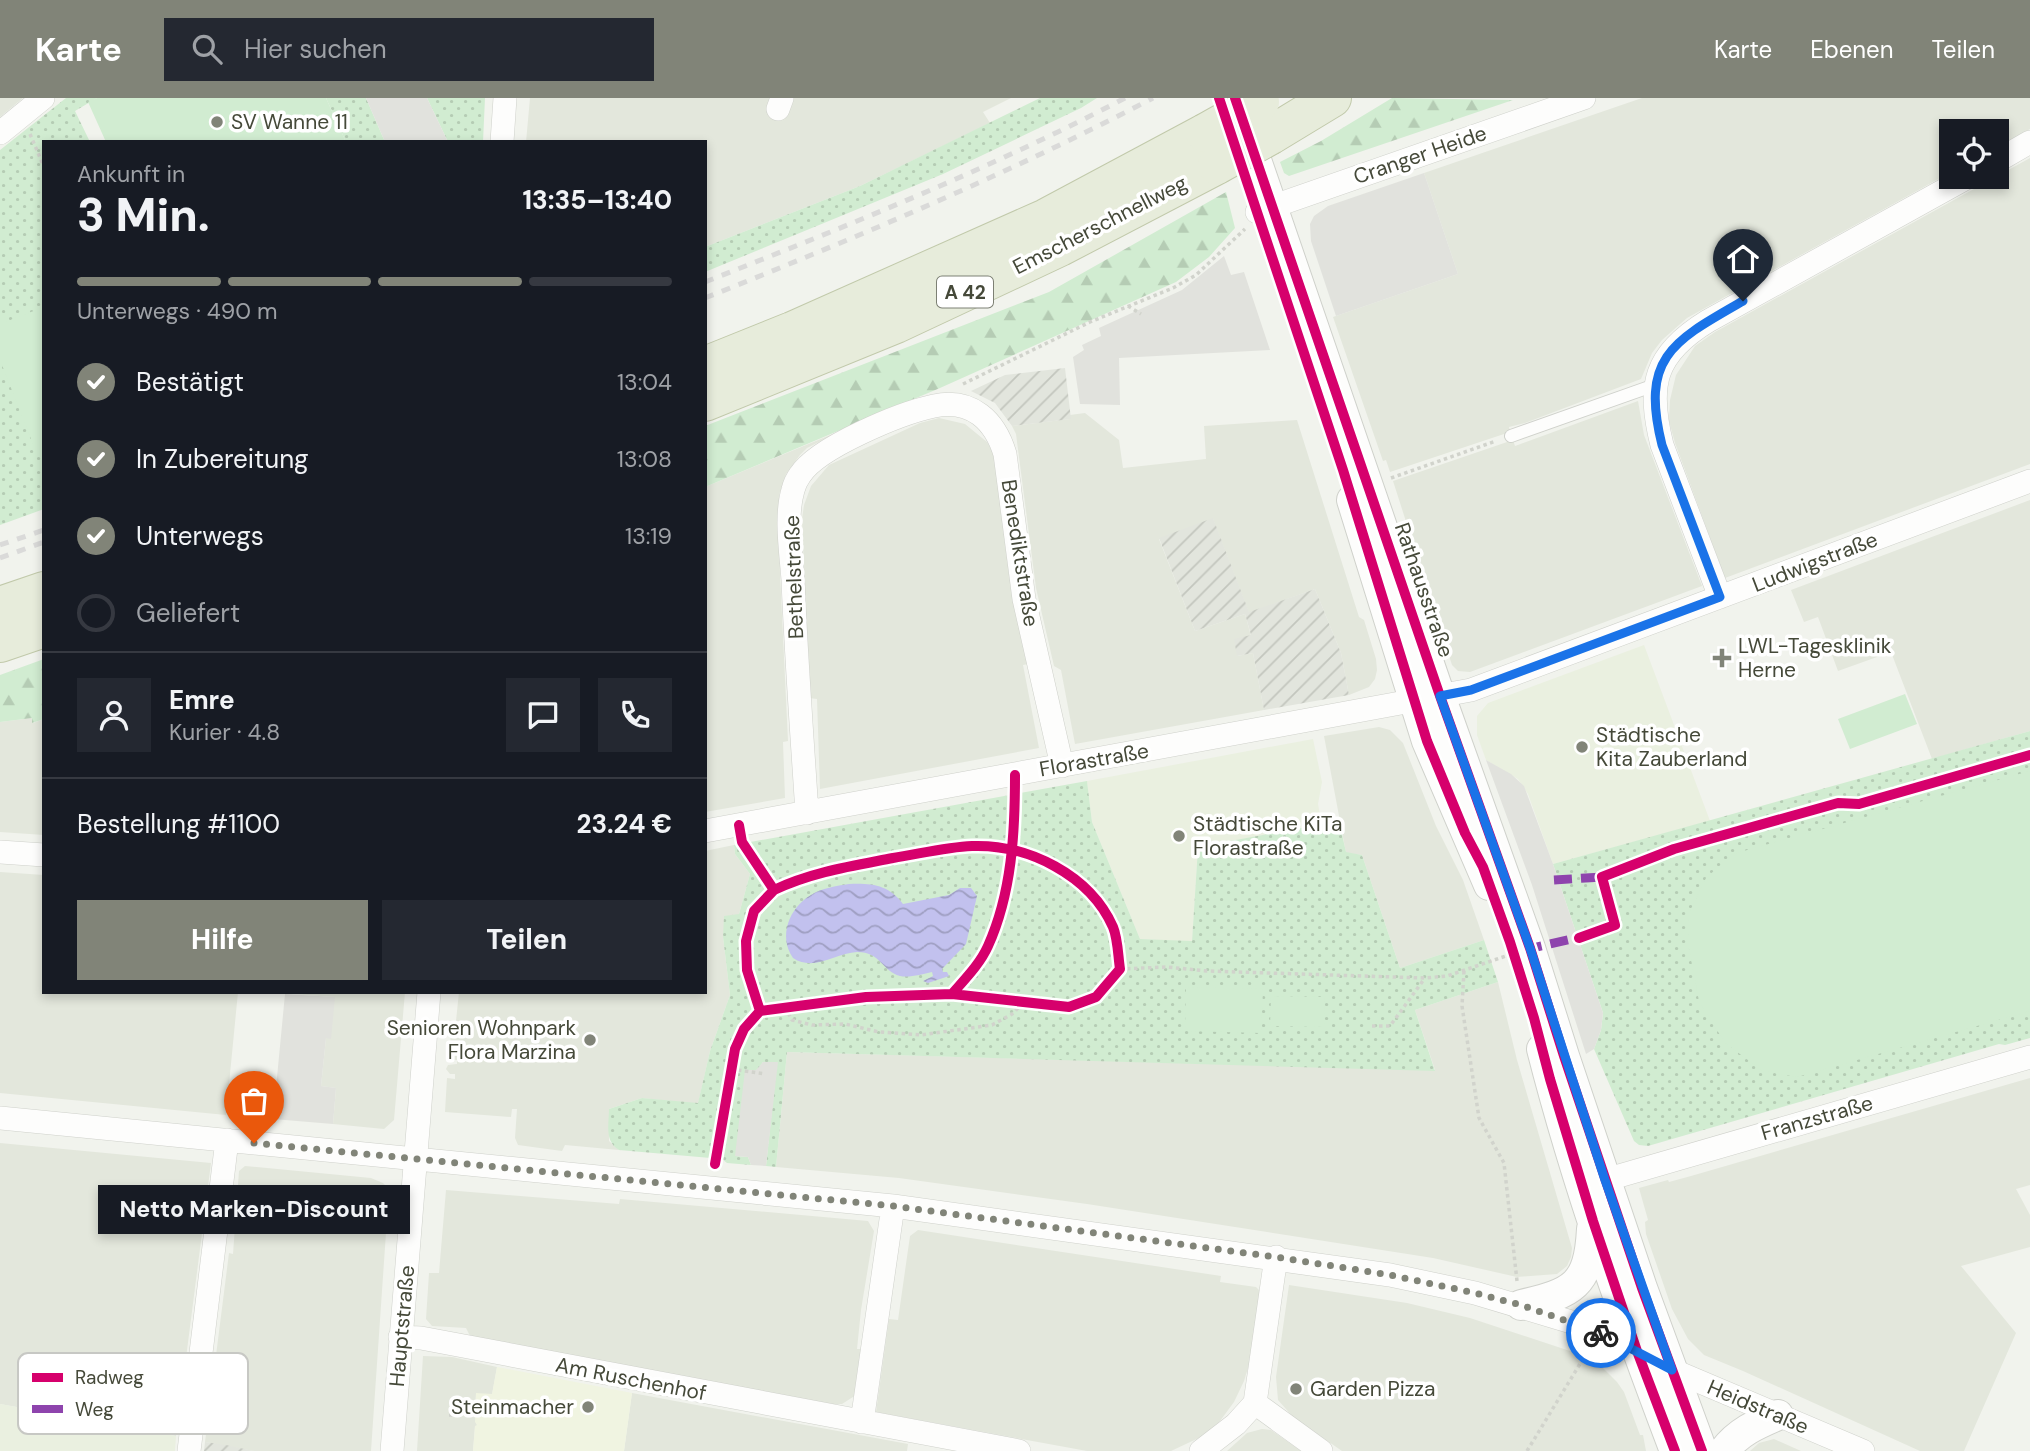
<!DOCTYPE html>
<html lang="de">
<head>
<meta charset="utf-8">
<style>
	body { margin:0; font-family:"DM Sans",sans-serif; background:#242831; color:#f1f3f6; height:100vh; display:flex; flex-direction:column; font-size:26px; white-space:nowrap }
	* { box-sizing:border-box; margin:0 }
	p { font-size:23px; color:#9ea1a6 }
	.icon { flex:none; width:38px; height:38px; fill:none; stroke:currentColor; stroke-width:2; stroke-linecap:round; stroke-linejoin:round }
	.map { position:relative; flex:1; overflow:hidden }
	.drawer { position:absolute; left:42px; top:42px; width:665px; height:854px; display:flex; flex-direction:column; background:#171b24; border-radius:0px; box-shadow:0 4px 10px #0003 }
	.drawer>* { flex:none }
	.fabs { position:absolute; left:1939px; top:21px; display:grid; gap:14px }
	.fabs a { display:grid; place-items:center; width:70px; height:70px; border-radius:0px; background:#171b24; box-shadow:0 4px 10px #0003; font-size:35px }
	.pin { position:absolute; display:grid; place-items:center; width:60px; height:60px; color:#fff; margin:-72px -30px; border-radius:50% 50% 50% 0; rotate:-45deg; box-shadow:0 0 7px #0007 }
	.pin .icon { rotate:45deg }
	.courier { position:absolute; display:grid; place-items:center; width:70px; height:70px; margin:-35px; border:5px solid #1a73e8; border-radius:50%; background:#fff; color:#222; box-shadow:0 2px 9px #0007 }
	.bubble { position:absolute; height:49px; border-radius:0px; background:#171b24; box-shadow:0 4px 10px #0003; font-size:23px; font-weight:800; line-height:49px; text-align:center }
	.headline em { font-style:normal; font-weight:800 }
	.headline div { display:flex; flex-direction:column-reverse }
	.headline { display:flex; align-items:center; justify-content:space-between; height:119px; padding:0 35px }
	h1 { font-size:46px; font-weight:800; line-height:52px }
	.bar { display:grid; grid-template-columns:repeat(4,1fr); gap:10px 7px; align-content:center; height:84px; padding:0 35px }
	.bar i { height:9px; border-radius:5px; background:#363941 }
	.bar .current { background:#818478 }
	.bar p { grid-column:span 4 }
	.line { display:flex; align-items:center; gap:18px; padding:0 35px; border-top:2px solid #363941 }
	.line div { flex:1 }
	.round { display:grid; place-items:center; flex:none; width:74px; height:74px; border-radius:0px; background:#242831 }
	ol { padding:0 35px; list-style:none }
	li { display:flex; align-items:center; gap:21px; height:77px }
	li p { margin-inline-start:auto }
	li .icon { padding:7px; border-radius:50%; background:#818478; color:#fff; stroke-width:4 }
	li:last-child { color:#9ea1a6 }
	li i { width:38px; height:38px; border:4px solid #363941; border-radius:50% }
	.button { display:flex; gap:14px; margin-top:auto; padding:14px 35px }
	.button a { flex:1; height:80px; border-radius:0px; background:#818478; color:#fff; font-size:28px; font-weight:800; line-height:80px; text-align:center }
	.button a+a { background:#242831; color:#f1f3f6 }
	header { display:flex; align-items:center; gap:42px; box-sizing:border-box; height:98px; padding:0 35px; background:#818478; color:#fff }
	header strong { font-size:33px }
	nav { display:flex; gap:38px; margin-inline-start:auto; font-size:24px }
	.search { width:490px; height:63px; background:#242831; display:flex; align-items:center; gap:18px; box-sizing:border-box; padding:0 24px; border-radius:0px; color:#9ea1a6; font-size:26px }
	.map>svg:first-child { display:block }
	.residential { fill:#e3e7dc }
	.commercial { fill:#f0f4e1 }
	.industrial { fill:url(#industrial-furrows) }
	.education { fill:#eaf0e0 }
	.grass { fill:url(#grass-dots) }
	.forest { fill:url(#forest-firs) }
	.pitch { fill:#d1ecd1 }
	.parking { fill:#e1e2dd }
	.water { fill:url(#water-waves) }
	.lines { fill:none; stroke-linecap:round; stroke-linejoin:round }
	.service-casing { stroke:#cfd1cb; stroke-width:14 }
	.minor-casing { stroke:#cfd1cb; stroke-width:24 }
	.tertiary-casing { stroke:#cfd1cb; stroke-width:32 }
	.motorway-casing { stroke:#c1c9aa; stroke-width:40 }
	.path { stroke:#d1d3cc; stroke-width:3.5; stroke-dasharray:3.5 3.5; stroke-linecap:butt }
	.service { stroke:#fdfdfc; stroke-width:12 }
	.minor { stroke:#fdfdfc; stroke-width:23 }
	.tertiary { stroke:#fdfdfc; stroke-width:30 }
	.motorway { stroke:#e7ecdb; stroke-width:38 }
	.rail { stroke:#dadad9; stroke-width:5; stroke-dasharray:9 9; stroke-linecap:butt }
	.motorway-bridge-casing { stroke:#c1c9aa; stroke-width:40; stroke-linecap:butt }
	.motorway-bridge { stroke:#e7ecdb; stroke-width:38 }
	.quiet { stroke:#8e44ad; stroke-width:9; stroke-dasharray:18 9; stroke-linecap:butt }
	.cycleway-casing { stroke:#fff; stroke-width:15 }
	.cycleway { stroke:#d6006c; stroke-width:10 }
	.done { stroke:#818478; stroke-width:7; stroke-dasharray:0 12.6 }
	.route { stroke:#1a73e8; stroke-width:9 }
	.poi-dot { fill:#818478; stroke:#fff; stroke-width:2.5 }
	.labels { text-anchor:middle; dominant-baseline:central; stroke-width:7; stroke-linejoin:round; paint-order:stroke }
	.shield { fill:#fff; stroke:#7d8074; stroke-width:2 }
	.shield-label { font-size:19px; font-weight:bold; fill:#454939 }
	.poi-label { font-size:21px; fill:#454939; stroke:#fff; text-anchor:start }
	.street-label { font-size:21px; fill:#454939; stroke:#fff }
	.key { fill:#fff; stroke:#c7c8c4; stroke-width:2 }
	.key-label { font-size:19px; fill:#454939 }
</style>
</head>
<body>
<header>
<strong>Karte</strong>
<div class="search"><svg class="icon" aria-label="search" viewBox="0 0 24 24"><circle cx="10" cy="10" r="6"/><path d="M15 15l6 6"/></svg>Hier suchen</div>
<nav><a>Karte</a><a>Ebenen</a><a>Teilen</a></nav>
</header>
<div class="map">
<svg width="2030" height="1353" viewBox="0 0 2030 1353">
	<defs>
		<pattern id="industrial-furrows" width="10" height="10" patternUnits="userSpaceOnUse" patternTransform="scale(1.75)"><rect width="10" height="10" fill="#e2e5dd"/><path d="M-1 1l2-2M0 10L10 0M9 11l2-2" fill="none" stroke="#c3c6be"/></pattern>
		<pattern id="grass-dots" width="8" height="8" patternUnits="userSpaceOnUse" patternTransform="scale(1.75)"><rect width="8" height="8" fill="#d1ecd1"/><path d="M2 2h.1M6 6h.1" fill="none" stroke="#b5ccb4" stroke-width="1.8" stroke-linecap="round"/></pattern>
		<pattern id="forest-firs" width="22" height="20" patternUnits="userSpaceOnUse" patternTransform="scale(1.75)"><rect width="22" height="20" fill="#d1ecd1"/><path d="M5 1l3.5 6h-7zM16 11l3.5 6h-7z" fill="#b5ccb4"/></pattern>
		<pattern id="water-waves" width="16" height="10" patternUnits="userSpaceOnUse" patternTransform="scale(1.75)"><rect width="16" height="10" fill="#c2c1ee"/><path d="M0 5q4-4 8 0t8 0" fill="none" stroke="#9f9fc2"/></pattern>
	</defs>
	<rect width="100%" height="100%" fill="#f1f3ed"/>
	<path class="residential" d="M0,0H23L0,19Z
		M530,0H1011L983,14L990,25L949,45L860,88L705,149V44H526Z
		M1642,0H2030V31L1997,49V33H1951V74L1687,220L1662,242L1652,255L1641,281L1525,325L1509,329L1510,334L1390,374L1386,362L1383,363L1333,219L1458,176L1424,75Z
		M2030,60V366L1725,480L1675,345L1669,323L1670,302L1676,277L1695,248L1715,234Z
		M1638,303L1644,337L1702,488L1470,574L1458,573L1452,567L1393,383L1513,342L1515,348Z
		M1085,315L1119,342L1123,370L1206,361L1204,328L1297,322L1359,519L1364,522L1376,561L1377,572L1375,581L1369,589L1349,597L1341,555L1315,491L1249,515L1213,421L1159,441L1195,533L1245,516L1251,538L1237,558L1253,555L1264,612L1075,646L1061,572L1054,568L1036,490L1016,336L1012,328L1070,321V317Z
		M939,320L965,326L987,344L994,357L1009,476L1028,566L1023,567L1039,650L820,691L817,601L809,600L802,421L804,407L811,388L829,367L920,325Z
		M835,335H837L807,350L800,357L786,376L779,397L780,476L788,643L783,644L785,700L705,714V389Z
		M2030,402V633L1932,661L1891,554L1838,573L1818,519L1804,524L1791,492Z
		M32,620L33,625L44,621V737L0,734V624Z
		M1379,629L1390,632L1403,645L1436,728L1463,782L1484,842L1400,870L1362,757L1346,755L1324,638Z
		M734,747L735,756L750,776L739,816L723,839L730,897L710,953L698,1006L642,1000L609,1011V1043L619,1052L565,1047L562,1053L518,1047L515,1040L517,1011H512L511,1019L445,1014L447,980L455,981V976H450L446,971L448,967L457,966V962L449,961L452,923H456L459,894H705V753Z
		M0,774L44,777V894H238L226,1017L0,995Z
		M1498,884L1517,962L1572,1150L1571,1159L1567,1168L1557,1176L1517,1179L1433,1160L1087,1106L899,1080L776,1069L787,954L1435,972L1415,912Z
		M267,894H405L394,1022L384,1031L333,1026L336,990L321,988L326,940H330L334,899Z
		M2030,980V1087L2016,1091L2030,1117V1149L1961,1168L2016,1235L1964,1353H1920L1743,1273L1704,1257L1688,1241L1672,1211L1646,1136L1645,1124L1648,1122L1639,1090L1668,1082L1669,1084L1691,1078Z
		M0,1045L211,1065L176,1338L0,1306Z
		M245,1068L371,1080L383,1085L389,1091L371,1353H254L205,1344L229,1155L233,1156L239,1073Z
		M446,1092L619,1106L620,1101L868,1123L874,1133L861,1212L857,1251H863L856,1297L842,1306H833L470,1238L466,1230L432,1228L426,1221L429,1175H439Z
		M918,1132L1221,1178L1220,1184L1256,1189L1261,1194L1251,1260L1244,1283L1234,1304L1220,1323L1203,1338L1171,1353H1087L876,1314L889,1221L898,1222L910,1138Z
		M1289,1187L1407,1205L1470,1220L1582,1257L1602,1269L1617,1284L1624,1294L1640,1337H1643L1646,1353H1342L1293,1319L1278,1302L1276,1279Z
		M423,1258L452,1259L497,1269L492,1297L476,1296L475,1314L477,1328H475L473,1353H417Z
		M632,1295L908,1346L907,1353H624Z
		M1262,1331L1271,1332L1301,1353H1227L1247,1335Z
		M1774,1341L1801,1353H1750L1759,1345Z"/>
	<path class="commercial" d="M497,1269L632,1295L624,1353H473L475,1328L477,1327L475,1324L476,1295L492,1296Z"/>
	<path class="industrial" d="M1065,270L1071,321L1012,328L995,305L971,293L1005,277Z
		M1213,420L1249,514L1315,491L1341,555L1349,597L1264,612L1253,555L1237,558L1234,541L1251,537L1245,516L1195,533L1159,440Z
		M205,1344L226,1347L254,1353H204Z"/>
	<path class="education" d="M1644,547L1710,723L1553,766L1528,696L1518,681L1486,662L1477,637V618L1488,605Z
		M1313,641L1322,684L1318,706L1322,727L1198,749L1192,844L1140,841L1092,724L1087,683Z
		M0,1306L176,1338L175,1353H0Z"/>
	<path class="grass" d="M66,0H97L75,13L90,44H44V411L0,427V52Z
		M326,0H366L385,44H346Z
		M427,0H485L483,44H448Z
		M1040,0H1097L1081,10L943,76L705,174V149L860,88Z
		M2030,633V940L2005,947L1999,946L1648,1048L1639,1047L1634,1043L1594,951L1601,932L1603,915L1553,766Z
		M1087,683L1092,724L1140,841L1192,843L1198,749L1339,723L1346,754L1362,757L1400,870L1484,842L1498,884L1415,912L1435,973L787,954L776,1069L766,1068L777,964H763L758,972H746L736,1058L748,1059L751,1067L727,1065L722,1061L619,1052C604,1043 609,1026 609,1011L642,1000L698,1005L710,953L730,897L723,839L724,818L739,816L750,776L735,756L734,747Z"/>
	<path class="forest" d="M1392,0L1513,2L1289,78L1284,75L1280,64L1321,43Z
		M1226,94L1235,130L1209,159L1176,184L940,290L705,389V328L1049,194Z
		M44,561V621L32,625V620L0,624V577Z"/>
	<path class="pitch" d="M97,0H326L346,44H106L88,4Z
		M44,209V347L35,351L0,262V226Z
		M1905,596L1917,626L1850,651L1838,621Z
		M2030,673V913L1797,979L1763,973L1725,945L1699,903L1689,851V815L1706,780L1733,756Z
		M1186,889L1263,891L1261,935L1185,933Z
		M1271,898L1325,899L1324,929L1270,928Z"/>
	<path class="parking" d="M366,0H427L448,44H385Z
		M1424,75L1458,176L1336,218L1311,143L1310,126L1314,118L1328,108Z
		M1224,158L1231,177L1244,174L1270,252L1119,260L1120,307L1080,306L1073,259L1084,252L1082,247L1101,238L1099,230L1182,192Z
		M1486,662L1511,676L1524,688L1553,766L1603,915L1601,932L1594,951L1586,956L1532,787Z
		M285,896L335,899L331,941L326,940L321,988L336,990L333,1026L273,1021Z
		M763,964H778L766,1068L751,1067L748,1059L735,1058L745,972H756Z"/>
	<path class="water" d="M849,786C872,785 889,787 903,806L949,797L960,790H971L977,798L966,846L942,871L943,874H947L949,878L928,885L923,883L933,878L932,874C922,876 910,880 900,878C882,873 881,854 857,854C836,855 814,874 793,860C778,838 789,810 811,797C822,790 836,788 849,786Z"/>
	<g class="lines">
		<defs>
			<path id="service" d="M1511,338L1655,287"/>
			<path id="minor" d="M778,11L782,0
				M0,35L43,0
				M502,44L505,0
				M1997,63L2030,44
				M1257,114L1584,0
				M1720,499L1662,347C1647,287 1654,256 1708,223L1968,79
				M807,715C802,637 796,559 793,482C791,454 785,419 793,392C794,388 797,381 800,377C818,349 901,315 934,308C972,300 995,323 1005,356L1024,501L1062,668
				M705,733L1471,592L2030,383
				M0,754L44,757
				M0,1020L893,1108L1390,1177L1475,1195L1578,1226L1637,1253L1672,1272L1863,1353
				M1605,1082L2030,959
				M400,1239L421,1240L1019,1353
				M1255,1305L1276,1159
				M1255,1305L1321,1353
				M862,1324L893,1108
				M189,1353L227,1042
				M392,1353L429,894
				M1201,1353L1236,1326L1255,1305"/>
			<path id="tertiary" d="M1245,30L1440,598L1530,850L1564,958L1642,1190L1702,1353
				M1352,402L1427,643L1489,787
				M1542,951C1577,1088 1625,1221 1675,1353
				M1521,1207C1573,1195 1589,1188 1592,1131
				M1724,1353C1738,1334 1757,1326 1778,1317"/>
			<path id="motorway" d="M1271,37L1332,0
				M705,268L792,233L1046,120L1205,35
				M705,304L896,226L1060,149L1217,67
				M0,508L44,493
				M0,545L44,530"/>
		</defs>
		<use href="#service" class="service-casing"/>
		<use href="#minor" class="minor-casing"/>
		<use href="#tertiary" class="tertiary-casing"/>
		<use href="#motorway" class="motorway-casing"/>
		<path class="path" d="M30,36L44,69
			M1128,208L1141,216
			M963,286L1090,224L1173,190L1196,177L1245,131
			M1391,380L1496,343
			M1120,871L1167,869L1207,873L1425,880L1447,878L1506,858
			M1464,873L1462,908L1479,1020L1504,1065L1517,1183
			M785,909L792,922L812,927L845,926L879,934L921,937L992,927L1014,915L1022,904
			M1372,928H1390L1425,880
			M731,971L765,976
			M449,1317H457
			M1527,1353L1586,1256"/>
		<use href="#service" class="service"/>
		<use href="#minor" class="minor"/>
		<use href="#tertiary" class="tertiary"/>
		<use href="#motorway" class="motorway"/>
		<path class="rail" d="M705,184C847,128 990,71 1125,0
			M705,200C858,139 1008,76 1153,0
			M0,447L44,432
			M0,460L44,444"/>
		<defs>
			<path id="motorway-bridge" d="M1205,35L1260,4
				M1217,67L1271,37"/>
		</defs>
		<use href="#motorway-bridge" class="motorway-bridge-casing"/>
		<use href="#motorway-bridge" class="motorway-bridge"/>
		<path class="quiet" d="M1554,782L1602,779
			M1524,852L1585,838"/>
		<defs>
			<path id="cycleway" d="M1219,0L1343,372L1427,643L1465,735L1483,769L1510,844L1534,920L1550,981L1593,1123L1637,1253L1675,1353
				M1235,0L1440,598L1530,850L1564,958L1642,1190L1702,1353
				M1579,840L1615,827L1602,779L1674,751L1838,705L1859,706L2030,657
				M952,896C965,881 980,866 988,848C1012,795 1015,734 1015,677
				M760,913L866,899L952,896L1069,909L1096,899L1120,871C1118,858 1118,841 1113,829C1090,777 1028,746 972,748C946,749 919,756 893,760C852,768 812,774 774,792
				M715,1066L735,951L744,931L760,913L747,872L746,843L754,813L774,792L742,744L739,727"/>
		</defs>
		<use href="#cycleway" class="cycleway-casing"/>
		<use href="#cycleway" class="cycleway"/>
	</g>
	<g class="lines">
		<path class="done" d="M254,1045L893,1108L1276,1159L1390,1177L1475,1195L1521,1207L1601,1235"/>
		<path class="route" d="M1601,1235L1672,1272L1605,1082L1530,850L1440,598L1471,592L1720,499L1662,347C1640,259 1673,243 1743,203"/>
	</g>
	<g class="poi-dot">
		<circle cx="217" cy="24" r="7"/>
		<path d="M1718.5 549.5h7v7h7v7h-7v7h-7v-7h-7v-7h7z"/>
		<circle cx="1582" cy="649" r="7"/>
		<circle cx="1179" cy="738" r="7"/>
		<circle cx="590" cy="942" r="7"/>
		<circle cx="1296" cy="1291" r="7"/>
		<circle cx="588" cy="1309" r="7"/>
	</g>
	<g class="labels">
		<rect class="shield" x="937" y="178.5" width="56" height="31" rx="5"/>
		<g class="shield-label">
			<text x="965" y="194">A 42</text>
		</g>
		<g class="poi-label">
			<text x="231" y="24">SV Wanne 11</text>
			<text x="1738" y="548">LWL-Tagesklinik<tspan x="1738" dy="24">Herne</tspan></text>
			<text x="1596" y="637">Städtische<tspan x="1596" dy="24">Kita Zauberland</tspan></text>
			<text x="1193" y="726">Städtische KiTa<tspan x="1193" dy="24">Florastraße</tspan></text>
			<text x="576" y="930" text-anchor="end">Senioren Wohnpark<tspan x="576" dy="24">Flora Marzina</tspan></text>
			<text x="1310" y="1291">Garden Pizza</text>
			<text x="574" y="1309" text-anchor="end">Steinmacher</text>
		</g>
		<g class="street-label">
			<text transform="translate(1420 57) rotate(-19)">Cranger Heide</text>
			<text transform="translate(1100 127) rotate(-27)">Emscherschnellweg</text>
			<text transform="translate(1020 455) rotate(81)">Benediktstraße</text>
			<text transform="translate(1815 464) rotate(-21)">Ludwigstraße</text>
			<text transform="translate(794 479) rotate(-92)">Bethelstraße</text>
			<text transform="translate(1424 492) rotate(71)">Rathausstraße</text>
			<text transform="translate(1094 662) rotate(-10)">Florastraße</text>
			<text transform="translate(1817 1020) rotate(-16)">Franzstraße</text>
			<text transform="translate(402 1228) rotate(-85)">Hauptstraße</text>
			<text transform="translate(631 1281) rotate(11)">Am Ruschenhof</text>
			<text transform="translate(1758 1309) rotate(23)">Heidstraße</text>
		</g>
	</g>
	<rect x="18" y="1255" width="230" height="81" rx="10" class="key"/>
	<rect x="32" y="1275" width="31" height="9" fill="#d6006c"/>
	<rect x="32" y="1307" width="31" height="8" fill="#8e44ad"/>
	<g class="key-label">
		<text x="75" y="1286">Radweg</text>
		<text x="75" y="1318">Weg</text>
	</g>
</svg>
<div class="fabs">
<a><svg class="icon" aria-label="locate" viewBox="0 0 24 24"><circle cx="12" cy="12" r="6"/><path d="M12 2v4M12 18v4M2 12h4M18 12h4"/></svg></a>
</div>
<div class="pin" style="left:254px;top:1045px;background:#ea580c"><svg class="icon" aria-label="bag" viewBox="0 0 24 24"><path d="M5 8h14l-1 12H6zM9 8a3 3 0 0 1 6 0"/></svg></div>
<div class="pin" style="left:1743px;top:203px;background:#1f2937"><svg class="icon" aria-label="home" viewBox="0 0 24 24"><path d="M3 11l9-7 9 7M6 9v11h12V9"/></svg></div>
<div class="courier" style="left:1601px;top:1235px"><svg class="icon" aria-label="bike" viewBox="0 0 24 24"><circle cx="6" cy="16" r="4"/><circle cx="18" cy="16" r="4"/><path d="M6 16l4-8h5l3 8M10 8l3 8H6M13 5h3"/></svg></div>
<div class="bubble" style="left:98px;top:1087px;width:312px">Netto Marken-Discount</div>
<section class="drawer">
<div class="headline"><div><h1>3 Min.</h1><p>Ankunft in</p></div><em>13:35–13:40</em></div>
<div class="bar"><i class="current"></i><i class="current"></i><i class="current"></i><i></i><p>Unterwegs · 490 m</p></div>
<ol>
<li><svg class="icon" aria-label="check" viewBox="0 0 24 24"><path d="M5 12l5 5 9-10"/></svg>Bestätigt<p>13:04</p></li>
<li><svg class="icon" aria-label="check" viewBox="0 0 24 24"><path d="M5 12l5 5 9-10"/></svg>In Zubereitung<p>13:08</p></li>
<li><svg class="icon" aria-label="check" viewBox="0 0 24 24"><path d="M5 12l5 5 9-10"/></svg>Unterwegs<p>13:19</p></li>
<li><i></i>Geliefert</li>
</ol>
<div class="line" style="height:126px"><a class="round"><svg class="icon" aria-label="person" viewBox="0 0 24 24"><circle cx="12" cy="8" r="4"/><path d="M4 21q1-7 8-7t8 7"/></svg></a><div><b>Emre</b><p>Kurier · 4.8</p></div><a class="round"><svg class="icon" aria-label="chat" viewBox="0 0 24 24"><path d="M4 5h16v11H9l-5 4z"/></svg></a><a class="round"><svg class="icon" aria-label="phone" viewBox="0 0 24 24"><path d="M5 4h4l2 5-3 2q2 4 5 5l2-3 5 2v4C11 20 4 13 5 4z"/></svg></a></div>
<div class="line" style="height:91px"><div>Bestellung #1100</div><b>23.24 €</b></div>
<div class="button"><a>Hilfe</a><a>Teilen</a></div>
</section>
</div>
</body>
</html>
